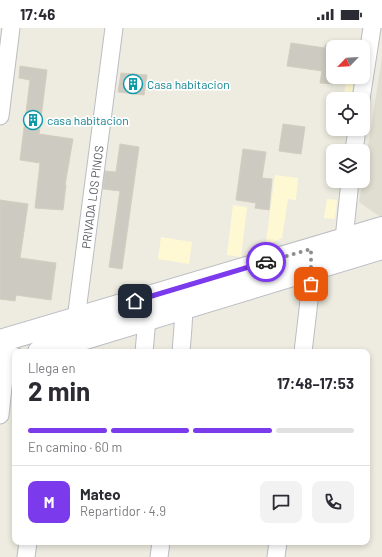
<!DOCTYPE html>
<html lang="es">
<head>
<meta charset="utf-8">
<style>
	body { margin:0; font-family:Barlow,sans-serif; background:#f2f2f3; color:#2b2b33; height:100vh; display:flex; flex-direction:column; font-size:15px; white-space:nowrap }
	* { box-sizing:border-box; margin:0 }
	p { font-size:13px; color:#7c7c81 }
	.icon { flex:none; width:22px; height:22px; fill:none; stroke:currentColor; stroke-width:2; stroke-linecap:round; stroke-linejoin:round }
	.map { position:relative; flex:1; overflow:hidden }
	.sheet { position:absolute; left:12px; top:321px; width:358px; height:196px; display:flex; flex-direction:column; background:#fff; border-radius:8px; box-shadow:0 2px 6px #0003 }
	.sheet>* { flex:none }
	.needle { width:26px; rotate:245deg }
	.fabs { position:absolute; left:326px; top:12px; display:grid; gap:8px }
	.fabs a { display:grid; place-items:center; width:44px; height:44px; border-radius:8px; background:#fff; box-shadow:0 2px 6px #0003; font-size:20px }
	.pin { position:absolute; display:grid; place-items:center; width:34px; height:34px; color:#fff; margin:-17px; border-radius:8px; box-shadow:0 2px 6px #0006 }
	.courier { position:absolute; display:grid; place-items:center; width:40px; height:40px; margin:-20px; border:3px solid #7c3aed; border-radius:50%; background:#fff; color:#222; box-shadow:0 1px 5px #0007 }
	.headline em { font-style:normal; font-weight:700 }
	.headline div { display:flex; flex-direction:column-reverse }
	.headline { display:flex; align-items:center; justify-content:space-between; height:68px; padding:0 16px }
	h1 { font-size:26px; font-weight:700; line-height:30px }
	.bar { display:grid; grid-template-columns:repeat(4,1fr); gap:6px 4px; align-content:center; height:48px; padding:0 16px }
	.bar i { height:5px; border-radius:3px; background:#e1e1e2 }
	.bar .active { background:#7c3aed }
	.bar p { grid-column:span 4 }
	.line { display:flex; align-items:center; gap:10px; padding:0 16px; border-top:1px solid #e1e1e2 }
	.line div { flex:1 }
	.round { display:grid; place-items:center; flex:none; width:42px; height:42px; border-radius:8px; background:#f2f2f3 }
	.status { display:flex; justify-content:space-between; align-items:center; height:28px; padding:0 20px; background:#fff; direction:ltr }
	.status svg { height:11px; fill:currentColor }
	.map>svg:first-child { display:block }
	.commercial { fill:#fff9d3 }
	.education { fill:#e0ded0 }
	.building { fill:#cdcac1; stroke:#d3cebe }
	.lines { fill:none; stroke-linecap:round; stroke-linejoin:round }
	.street-casing { stroke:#bbbdc3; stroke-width:19 }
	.secondary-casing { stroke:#bbbec5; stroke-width:24 }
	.street { stroke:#fff; stroke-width:17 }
	.secondary { stroke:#fff; stroke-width:22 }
	.done { stroke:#8d8e8f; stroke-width:4; stroke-dasharray:0 7.2 }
	.route { stroke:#7c3aed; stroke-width:5 }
	.labels { text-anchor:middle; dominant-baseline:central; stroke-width:3.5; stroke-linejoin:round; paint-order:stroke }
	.culture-label { font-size:12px; fill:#0d838f; stroke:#fff; text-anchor:start }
	.street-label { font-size:12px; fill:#595c63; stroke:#fff }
</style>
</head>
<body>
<div class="status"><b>17:46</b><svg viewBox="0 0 49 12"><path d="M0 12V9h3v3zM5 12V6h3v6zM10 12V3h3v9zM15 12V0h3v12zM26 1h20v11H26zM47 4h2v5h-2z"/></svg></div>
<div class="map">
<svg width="382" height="529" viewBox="0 0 382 529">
	<rect width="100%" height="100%" fill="#eeece0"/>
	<path class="commercial" d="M347,49H358L355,71H343Z
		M275,147L298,150L296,172L288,171L282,210L271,215L266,214Z
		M327,171L337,172L335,191L324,190Z
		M233,177L247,179L241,229L227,227Z
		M161,209L192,214L189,236L158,231Z"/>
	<path class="education" d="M382,30V190L359,174Z"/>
	<path class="building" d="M291,15L325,20V17L333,18V56L320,55L322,43L287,38Z
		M20,38L47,42L39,106L73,111L65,157H66L63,182L35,180L40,135L20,132L30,52L19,50Z
		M121,45L147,47L144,67L118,64Z
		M283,96L305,99L301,126L279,123Z
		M120,116L139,119L122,241L109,239L120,163L103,161L105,143L116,144Z
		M243,121L266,124L262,150L272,151L269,182L255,180L256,175L236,172Z
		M0,172L28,176L20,230L56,235L51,272L16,267L15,273L0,271Z"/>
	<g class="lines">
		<defs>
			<g id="street">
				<path d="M361,71L372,0"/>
				<path d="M0,88L11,0"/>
				<path d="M354,123L357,101"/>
				<path d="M345,223L344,211L350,153"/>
				<path id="s1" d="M76,291L114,0"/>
				<path d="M144,324L147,291"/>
				<path d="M181,324L183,299L184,280"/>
				<path d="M303,324L311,256L312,231"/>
				<path d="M0,387L4,350V334"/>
				<path d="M26,529L28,514"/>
				<path d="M159,529L161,514"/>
				<path d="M276,529L278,514"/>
			</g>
			<path id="secondary" d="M0,313L382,200
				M39,324L382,220
				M0,335L15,331"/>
		</defs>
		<use href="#street" class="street-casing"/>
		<use href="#secondary" class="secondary-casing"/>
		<use href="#street" class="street"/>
		<use href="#secondary" class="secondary"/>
	</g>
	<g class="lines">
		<path class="done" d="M266,234L311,221V256"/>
		<path class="route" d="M135,273L266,234"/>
	</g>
	<defs>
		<symbol id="building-ring" viewBox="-11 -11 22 22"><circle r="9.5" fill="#fff" stroke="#0f9aa8" stroke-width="1.5"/><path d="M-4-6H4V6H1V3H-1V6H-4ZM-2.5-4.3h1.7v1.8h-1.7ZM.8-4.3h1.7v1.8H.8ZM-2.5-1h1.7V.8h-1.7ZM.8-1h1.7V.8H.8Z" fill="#0f9aa8"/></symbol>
	</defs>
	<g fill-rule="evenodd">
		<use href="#building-ring" x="122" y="45" width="22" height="22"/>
		<use href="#building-ring" x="22" y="81" width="22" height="22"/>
	</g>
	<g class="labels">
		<g class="culture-label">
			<text x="147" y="56">Casa habitacion</text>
			<text x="47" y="92">casa habitacion</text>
		</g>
		<g class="street-label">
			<text stroke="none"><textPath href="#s1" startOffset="123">PRIVADA LOS PINOS</textPath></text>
		</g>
	</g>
</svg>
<div class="fabs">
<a><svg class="needle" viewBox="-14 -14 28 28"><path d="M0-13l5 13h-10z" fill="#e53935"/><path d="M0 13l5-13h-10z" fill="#7c7c81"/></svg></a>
<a><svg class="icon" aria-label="locate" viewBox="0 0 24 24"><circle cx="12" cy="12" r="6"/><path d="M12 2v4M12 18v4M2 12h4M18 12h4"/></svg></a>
<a><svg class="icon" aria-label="layers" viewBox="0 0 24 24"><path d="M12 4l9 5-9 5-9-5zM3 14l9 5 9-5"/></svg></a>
</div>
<div class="pin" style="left:311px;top:256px;background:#ea580c"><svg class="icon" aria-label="bag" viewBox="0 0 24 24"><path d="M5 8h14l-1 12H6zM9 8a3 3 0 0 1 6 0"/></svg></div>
<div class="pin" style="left:135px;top:273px;background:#1f2937"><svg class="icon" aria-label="home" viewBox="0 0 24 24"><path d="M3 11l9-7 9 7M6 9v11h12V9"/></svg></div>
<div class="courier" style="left:266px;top:234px"><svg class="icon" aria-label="car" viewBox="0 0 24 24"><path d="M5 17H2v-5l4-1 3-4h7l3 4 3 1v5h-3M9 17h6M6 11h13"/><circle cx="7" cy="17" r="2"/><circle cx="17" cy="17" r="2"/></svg></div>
<section class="sheet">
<div class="headline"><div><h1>2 min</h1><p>Llega en</p></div><em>17:48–17:53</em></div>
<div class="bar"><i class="active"></i><i class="active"></i><i class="active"></i><i></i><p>En camino · 60 m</p></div>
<div class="line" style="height:72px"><b class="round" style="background:#7c3aed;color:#fff">M</b><div><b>Mateo</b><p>Repartidor · 4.9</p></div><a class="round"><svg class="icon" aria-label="chat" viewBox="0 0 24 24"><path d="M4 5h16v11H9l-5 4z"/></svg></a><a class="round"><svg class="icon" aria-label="phone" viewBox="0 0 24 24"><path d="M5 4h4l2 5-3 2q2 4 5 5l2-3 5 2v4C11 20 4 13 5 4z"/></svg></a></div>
</section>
</div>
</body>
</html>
